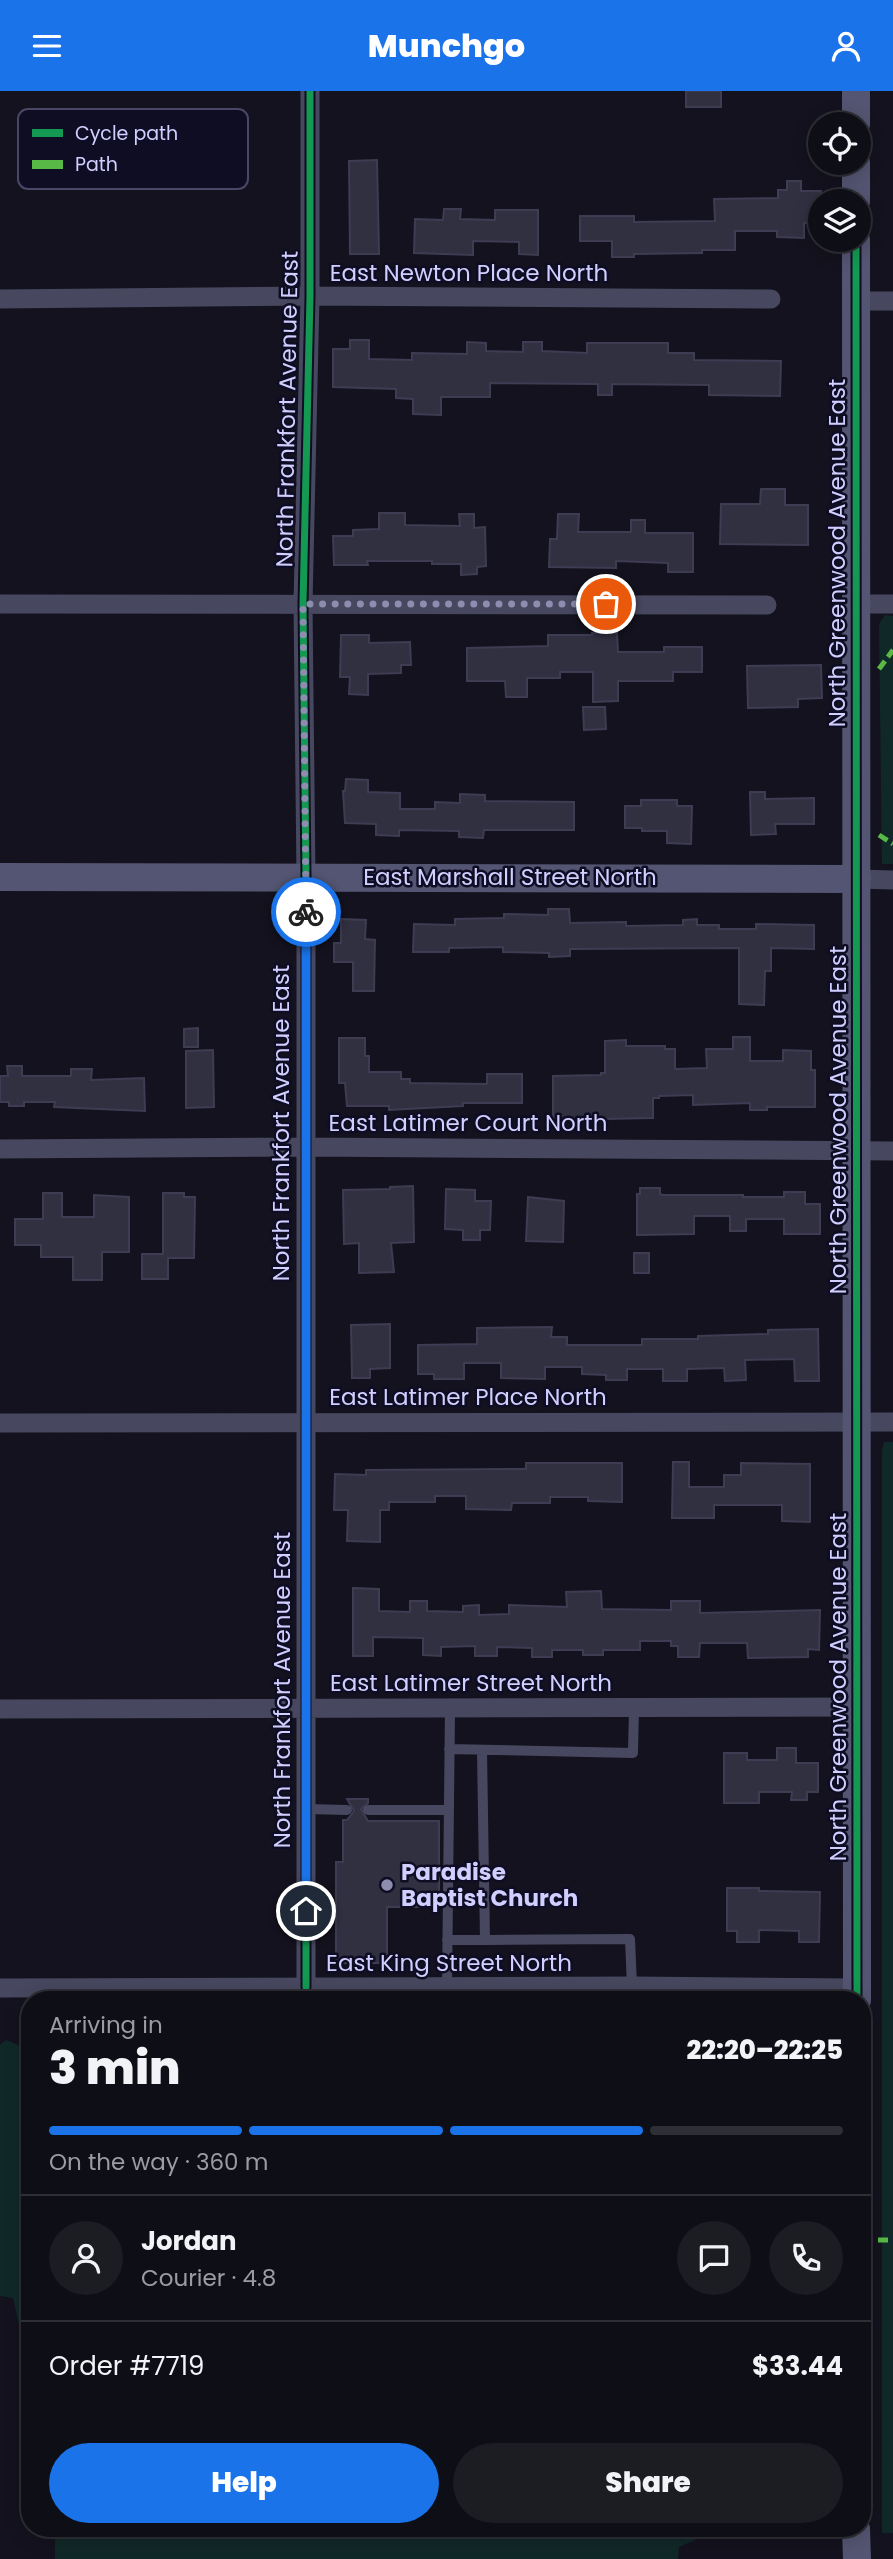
<!DOCTYPE html>
<html lang="en">
<head>
<meta charset="utf-8">
<style>
	body { margin:0; font-family:Poppins,sans-serif; background:#1c1c23; color:#f1f3f6; height:100vh; display:flex; flex-direction:column; font-size:26px; white-space:nowrap }
	* { box-sizing:border-box; margin:0 }
	p { font-size:23px; color:#9b9ca1 }
	.icon { flex:none; width:38px; height:38px; fill:none; stroke:currentColor; stroke-width:2; stroke-linecap:round; stroke-linejoin:round }
	.map { position:relative; flex:1; overflow:hidden }
	.details { position:absolute; left:21px; top:1900px; width:850px; height:546px; display:flex; flex-direction:column; background:#0e0e16; border-radius:28px; box-shadow:0 4px 18px #0003,0 0 0 2px #2e2e35 }
	.details>* { flex:none }
	.controls { position:absolute; left:808px; top:21px; display:grid; gap:14px }
	.controls a { display:grid; place-items:center; width:63px; height:63px; border-radius:50%; background:#0e0e16; box-shadow:0 4px 18px #0003,0 0 0 2px #2e2e35; font-size:35px }
	.pin { position:absolute; display:grid; place-items:center; width:60px; height:60px; color:#fff; margin:-30px; border:4px solid #fff; border-radius:50%; box-shadow:0 2px 7px #0007 }
	.courier { position:absolute; display:grid; place-items:center; width:70px; height:70px; margin:-35px; border:5px solid #1a73e8; border-radius:50%; background:#fff; color:#222; box-shadow:0 2px 9px #0007 }
	.head em { font-style:normal; font-weight:800 }
	.head div { display:flex; flex-direction:column-reverse }
	.head { display:flex; align-items:center; justify-content:space-between; height:119px; padding:0 28px }
	h1 { font-size:46px; font-weight:800; line-height:52px }
	.bar { display:grid; grid-template-columns:repeat(4,1fr); gap:10px 7px; align-content:center; height:84px; padding:0 28px }
	.bar i { height:9px; border-radius:5px; background:#2e2e35 }
	.bar .current { background:#1a73e8 }
	.bar p { grid-column:span 4 }
	.line { display:flex; align-items:center; gap:18px; padding:0 28px; border-top:2px solid #2e2e35 }
	.line div { flex:1 }
	.round { display:grid; place-items:center; flex:none; width:74px; height:74px; border-radius:37px; background:#1c1c23 }
	.cta { display:flex; gap:14px; margin-top:auto; padding:14px 28px }
	.cta a { flex:1; height:80px; border-radius:42px; background:#1a73e8; color:#fff; font-size:28px; font-weight:800; line-height:80px; text-align:center }
	.cta a+a { background:#1c1c23; color:#f1f3f6 }
	header { display:flex; justify-content:space-between; align-items:center; height:91px; padding:0 28px; background:#1a73e8; color:#fff; font-size:32px; font-weight:800 }
	.map>svg:first-child { display:block }
	.green { fill:#102928 }
	.building { fill:#313041; stroke:#3e3c52; stroke-width:2 }
	.lines { fill:none; stroke-linecap:round; stroke-linejoin:round }
	.lane { stroke:#47485f; stroke-width:10 }
	.street { stroke:#47485f; stroke-width:19 }
	.secondary { stroke:#545572; stroke-width:28 }
	.quiet { stroke:#58b947; stroke-width:5; stroke-dasharray:10 5; stroke-linecap:butt }
	.cycleway-casing { stroke:#0f0d23; stroke-width:11 }
	.cycleway { stroke:#139951; stroke-width:7 }
	.done { stroke:#8e8db0; stroke-width:7; stroke-dasharray:0 12.6 }
	.route { stroke:#1a73e8; stroke-width:9 }
	.poi-dot { fill:#8e8db0; stroke:#0f0d23; stroke-width:2.5 }
	.labels { text-anchor:middle; dominant-baseline:central; stroke-width:5; stroke-linejoin:round; paint-order:stroke }
	.street-label { font-size:23px; fill:#d1cfff; stroke:#0f0d23 }
	.poi-label { font-size:23px; font-weight:bold; fill:#d1cfff; stroke:#0f0d23; text-anchor:start }
	.key { fill:#0f0d23; stroke:#494765; stroke-width:2 }
	.key-label { font-size:19px; fill:#d1cfff }
</style>
</head>
<body>
<header><svg class="icon" aria-label="menu" viewBox="0 0 24 24"><path d="M4 6h16M4 12h16M4 18h16"/></svg>Munchgo<svg class="icon" aria-label="person" viewBox="0 0 24 24"><circle cx="12" cy="8" r="4"/><path d="M4 21q1-7 8-7t8 7"/></svg></header>
<div class="map">
<svg width="893" height="2468" viewBox="0 0 893 2468">
	<rect width="100%" height="100%" fill="#13121e"/>
	<path class="green" d="M885,524L893,525V773H882L879,533Z
		M884,1351H893V2442H882V1359Z
		M6,1949L30,1959V2284L13,2207L0,2205V1954Z
		M55,2438H720L679,2456L678,2468H55Z"/>
	<path class="building" d="M686,0H721V16H686Z
		M377,69L379,163H350L349,70Z
		M787,90H801V100H821V132H804V147L777,146V140H735V159H702V162L634,163V166H612V150H580V125H634V131L715,130L714,108L778,107V99H787Z
		M444,118H461L460,128L495,129V119H538V164L519,163V151L473,150V164L414,162L415,128L443,129Z
		M350,249H369V268L412,269V262L467,263V251L486,252V260L523,261V251H542V260L587,262V252H668V262H694V269L781,270L780,305L709,304V294L612,293V304H598V293L490,292V306H441V324L413,323V308L396,307V298L333,296V258H350Z
		M761,398H785V414H808V454L720,453L721,413H760Z
		M379,422H405V434L460,435L459,423H474V437L485,436L486,475L477,476V483L461,484V473H432V470H367L368,474H334L333,445H353V439L379,438Z
		M558,423H579L578,441H631V429H645V442H693V481H668V472L616,470V477L549,476L550,448H557Z
		M592,542H617L618,561H664V556H702V581H673V590H618V610L593,611V581H560V587H527V606H506L505,590H467V557L548,555V544H592Z
		M341,544H369V552L410,551L411,574H401V582L368,583V604L349,603L350,586H340Z
		M821,574L822,607L798,608V616L748,617L747,575Z
		M583,616H605L606,638L584,639Z
		M346,688L368,689V701L400,702V718H435V711L460,712V703L485,704V710L574,711V739H484L483,747L459,746V740L399,739V745L376,744V733L345,732L343,700H345Z
		M750,701H765V708L814,707V733H775L776,743L751,744Z
		M641,709H677V715H692L691,753L667,752V740H642V737H625V715H641Z
		M548,818H569L570,832L626,831V835L683,834V829L697,828V834H719V838H756V833L814,834V858L771,857V880H765L764,914L739,913V857L570,858V865L549,866V862L503,861V856L449,857V861H413L414,833L455,834V828L504,827V823L548,824Z
		M341,828L366,829L365,848L375,849L374,900H353V871H334V852H341Z
		M198,937V956H184V938Z
		M733,946H750V970H783V959L811,960V979H815V1016H767V1019H750V1012L693,1014V1004L659,1005V1007H653V1027L553,1029V985L601,984V982H605V950L626,949V955H665V958H675V978L707,977L706,958H733Z
		M339,947H365V965H369V981H401V988H410V992L487,993V983H522V1012H463V1015L389,1019V1015H347L345,992H339Z
		M213,959L214,1016L186,1017V960Z
		M7,975H22V985H71V978H92L91,989L144,987L145,1020L54,1016L55,1011H24V1015H9V1011H0V985H8Z
		M413,1095L414,1151L391,1152L394,1181L359,1182V1152L344,1153L343,1099L390,1098V1096Z
		M640,1097H660V1103L663,1104H743V1106H784V1101H805V1113H820V1143H784V1128H746V1140H730V1125H694V1143L637,1144V1103H640Z
		M446,1098L475,1099V1110H491L490,1139H480V1149H463V1139L445,1138Z
		M43,1102H62V1126H94V1104L129,1106V1161H102V1189H73V1166H41V1154H15V1128H43Z
		M163,1102H184V1106H195L194,1167H168V1188H142V1163H163Z
		M528,1106L564,1110L563,1151L526,1150Z
		M634,1162H649V1182H634Z
		M390,1233V1277L370,1278V1287H352L351,1234Z
		M552,1236L551,1246H567V1254H642V1248H698V1245L768,1243V1239L818,1238L819,1290H795L794,1268L745,1269L746,1289L725,1290L724,1277L687,1278V1290H663V1278H627V1289H606V1284L582,1283V1276H545V1288L501,1287V1272H464V1288H434V1283H418V1254L477,1253V1237Z
		M673,1371H689V1396H724V1384H741V1372L810,1373V1431L782,1430V1414H714V1427H672Z
		M526,1372H622V1411L588,1410V1406H550V1412H512L511,1419L466,1418V1405H435V1411H389V1419H380V1451L347,1450L348,1419H334L335,1383L366,1384V1379L526,1378Z
		M353,1497L379,1498V1520L410,1521V1510H427V1520L463,1521V1515L479,1514V1524L509,1523V1514L567,1516L566,1501L601,1500L602,1518L671,1519V1510H700V1522L820,1519L819,1559L808,1558V1566L748,1567L747,1552H700L699,1566H678V1555H671V1550H640V1559H603V1564H583V1559H552V1566H532V1557L497,1556V1565H475V1555L441,1556V1565L423,1564V1547L373,1546V1565H353Z
		M777,1657H796V1672H818V1701H807V1709H791L792,1701H759V1712H724V1662H747V1669H777Z
		M347,1708H368V1712L361,1718L368,1730H439V1816H387V1872H336V1771H343V1729H347L354,1720Z
		M727,1797H759V1800L820,1801L819,1851H799V1840L759,1839V1851H737V1840H727Z"/>
	<g class="lines">
		<path class="lane" d="M449,1658L633,1662L634,1617
			M482,1659L485,1849L630,1848L632,1895
			M306,1718L347,1719
			M368,1719H448
			M447,1849H485
			M447,1896L450,1618"/>
		<path class="street" d="M0,208L310,205L771,208
			M856,210H893
			M0,513L767,514
			M857,513H893
			M857,788L893,789
			M0,1058L306,1056L893,1060
			M0,1332L893,1331
			M0,1618L858,1616
			M306,1896V786L303,513L310,205V0
			M0,1897L632,1895L857,1897"/>
		<path class="secondary" d="M856,0V33
			M856,72V110
			M856,149L857,1909
			M0,786L857,788
			M856,2438L857,2468"/>
		<path class="quiet" d="M879,578L893,559
			M879,744L893,753
			M878,2149H893"/>
		<defs>
			<path id="cycleway" d="M856,149L857,1909
				M306,1896V786L303,513L310,205V0"/>
		</defs>
		<use href="#cycleway" class="cycleway-casing"/>
		<use href="#cycleway" class="cycleway"/>
	</g>
	<g class="lines">
		<path class="done" d="M306,821L303,513H606"/>
		<path class="route" d="M306,821V1820"/>
	</g>
	<circle class="poi-dot" cx="387" cy="1794" r="7"/>
	<g class="labels">
		<g class="street-label">
			<text x="469" y="182">East Newton Place North</text>
			<text transform="translate(287 318) rotate(-89)">North Frankfort Avenue East</text>
			<text transform="translate(837 462) rotate(-90)">North Greenwood Avenue East</text>
			<text x="510" y="786">East Marshall Street North</text>
			<text transform="translate(838 1029) rotate(-90)">North Greenwood Avenue East</text>
			<text transform="translate(281 1032) rotate(-90)">North Frankfort Avenue East</text>
			<text x="468" y="1032">East Latimer Court North</text>
			<text x="468" y="1306">East Latimer Place North</text>
			<text x="471" y="1592">East Latimer Street North</text>
			<text transform="translate(838 1596) rotate(-90)">North Greenwood Avenue East</text>
			<text transform="translate(282 1599) rotate(-90)">North Frankfort Avenue East</text>
			<text x="449" y="1872">East King Street North</text>
		</g>
		<g class="poi-label">
			<text x="401" y="1781">Paradise<tspan x="401" dy="26">Baptist Church</tspan></text>
		</g>
	</g>
	<rect x="18" y="18" width="230" height="80" rx="10" class="key"/>
	<rect x="32" y="38" width="31" height="8" fill="#139951"/>
	<rect x="32" y="69" width="31" height="9" fill="#58b947"/>
	<g class="key-label">
		<text x="75" y="49">Cycle path</text>
		<text x="75" y="80">Path</text>
	</g>
</svg>
<div class="controls">
<a><svg class="icon" aria-label="locate" viewBox="0 0 24 24"><circle cx="12" cy="12" r="6"/><path d="M12 2v4M12 18v4M2 12h4M18 12h4"/></svg></a>
<a><svg class="icon" aria-label="layers" viewBox="0 0 24 24"><path d="M12 4l9 5-9 5-9-5zM3 14l9 5 9-5"/></svg></a>
</div>
<div class="pin" style="left:606px;top:513px;background:#ea580c"><svg class="icon" aria-label="bag" viewBox="0 0 24 24"><path d="M5 8h14l-1 12H6zM9 8a3 3 0 0 1 6 0"/></svg></div>
<div class="pin" style="left:306px;top:1820px;background:#1f2937"><svg class="icon" aria-label="home" viewBox="0 0 24 24"><path d="M3 11l9-7 9 7M6 9v11h12V9"/></svg></div>
<div class="courier" style="left:306px;top:821px"><svg class="icon" aria-label="bike" viewBox="0 0 24 24"><circle cx="6" cy="16" r="4"/><circle cx="18" cy="16" r="4"/><path d="M6 16l4-8h5l3 8M10 8l3 8H6M13 5h3"/></svg></div>
<section class="details">
<div class="head"><div><h1>3 min</h1><p>Arriving in</p></div><em>22:20–22:25</em></div>
<div class="bar"><i class="current"></i><i class="current"></i><i class="current"></i><i></i><p>On the way · 360 m</p></div>
<div class="line" style="height:126px"><a class="round"><svg class="icon" aria-label="person" viewBox="0 0 24 24"><circle cx="12" cy="8" r="4"/><path d="M4 21q1-7 8-7t8 7"/></svg></a><div><b>Jordan</b><p>Courier · 4.8</p></div><a class="round"><svg class="icon" aria-label="chat" viewBox="0 0 24 24"><path d="M4 5h16v11H9l-5 4z"/></svg></a><a class="round"><svg class="icon" aria-label="phone" viewBox="0 0 24 24"><path d="M5 4h4l2 5-3 2q2 4 5 5l2-3 5 2v4C11 20 4 13 5 4z"/></svg></a></div>
<div class="line" style="height:91px"><div>Order #7719</div><b>$33.44</b></div>
<div class="cta"><a>Help</a><a>Share</a></div>
</section>
</div>
</body>
</html>
